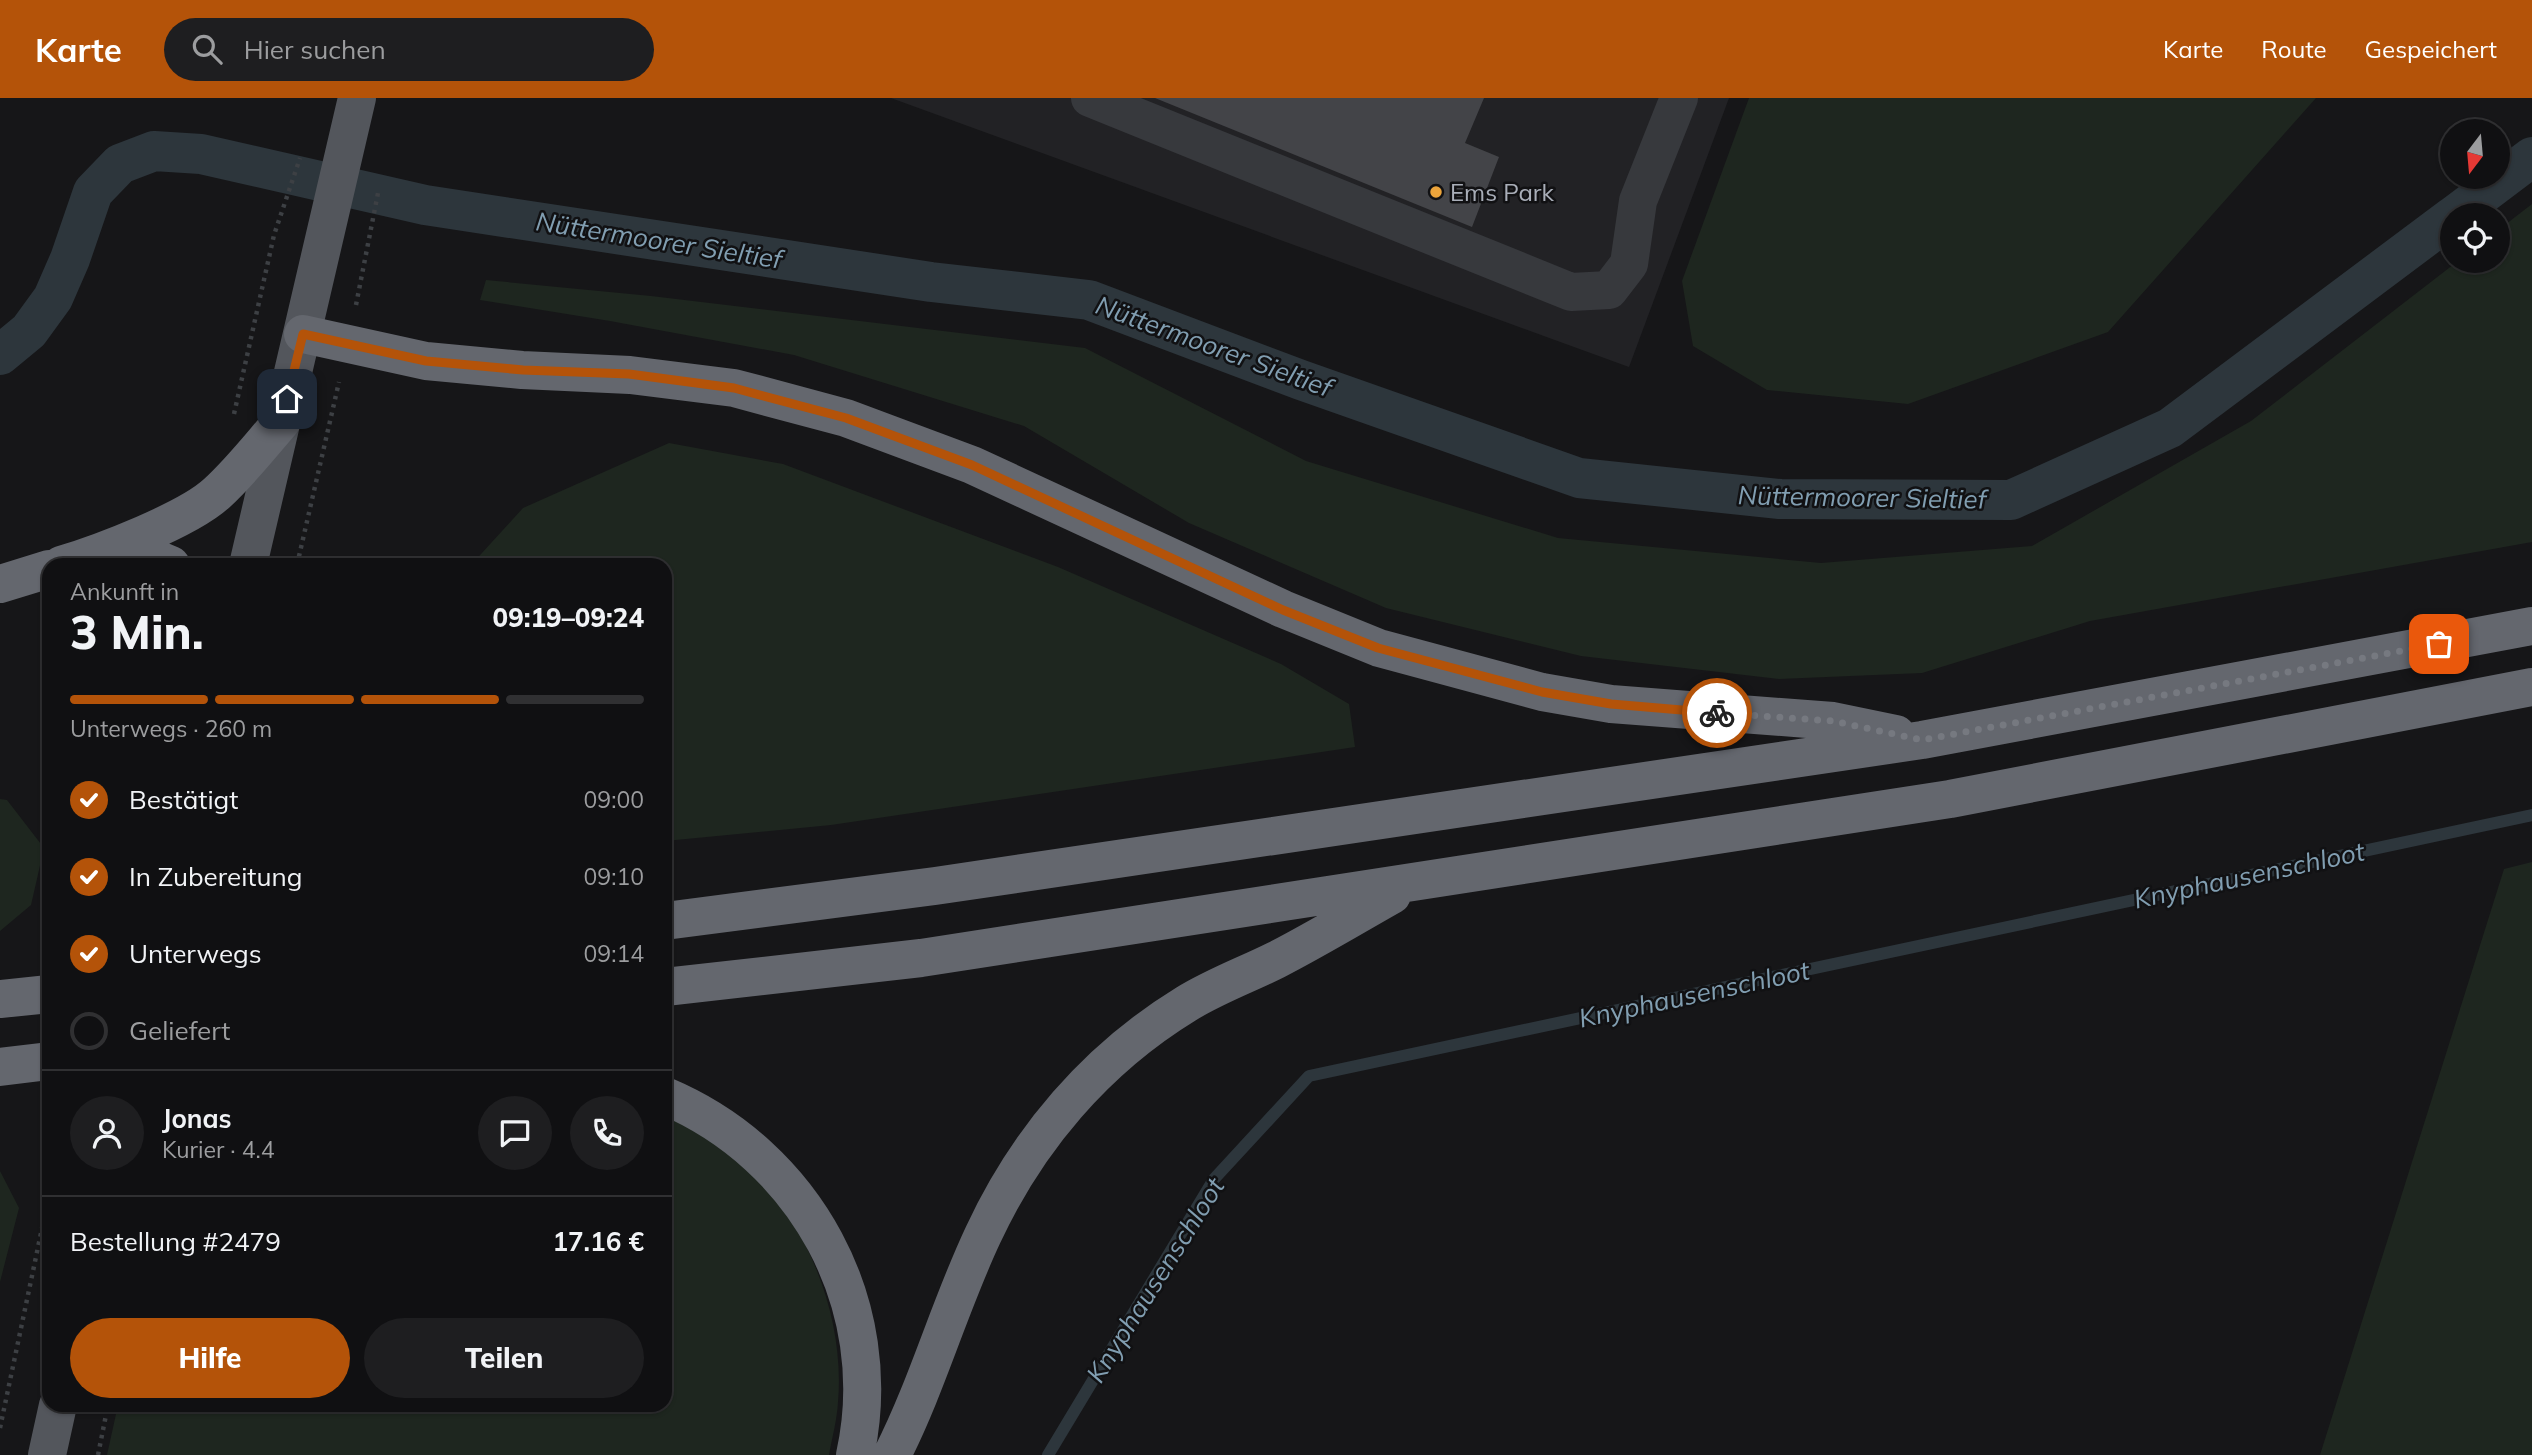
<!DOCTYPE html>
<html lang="de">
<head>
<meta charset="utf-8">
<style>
	body { margin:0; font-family:Mulish,sans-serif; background:#1e1e20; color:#f1f3f6; height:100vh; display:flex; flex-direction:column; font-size:26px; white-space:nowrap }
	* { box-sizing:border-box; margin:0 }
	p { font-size:23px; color:#9c9d9f }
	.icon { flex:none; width:38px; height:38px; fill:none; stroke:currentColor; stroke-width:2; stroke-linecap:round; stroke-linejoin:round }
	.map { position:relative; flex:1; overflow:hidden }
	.drawer { position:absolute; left:42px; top:460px; width:630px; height:854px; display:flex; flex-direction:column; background:#101012; border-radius:21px; box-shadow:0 2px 5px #0004,0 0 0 2px #303032 }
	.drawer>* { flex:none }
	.needle { width:46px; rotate:196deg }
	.controls { position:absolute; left:2440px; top:21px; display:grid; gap:14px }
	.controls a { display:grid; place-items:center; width:70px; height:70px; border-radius:50%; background:#101012; box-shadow:0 2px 5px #0004,0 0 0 2px #303032; font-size:35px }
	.pin { position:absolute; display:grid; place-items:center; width:60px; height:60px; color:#fff; margin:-30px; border-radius:14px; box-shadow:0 4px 10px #0006 }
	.courier { position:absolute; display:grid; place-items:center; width:70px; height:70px; margin:-35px; border:5px solid #b45309; border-radius:50%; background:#fff; color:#222; box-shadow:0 2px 9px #0007 }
	.overview em { font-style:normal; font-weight:800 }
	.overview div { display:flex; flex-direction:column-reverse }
	.overview { display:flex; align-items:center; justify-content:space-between; height:119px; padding:0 28px }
	h1 { font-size:46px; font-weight:800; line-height:52px }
	.bar { display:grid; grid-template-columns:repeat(4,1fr); gap:10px 7px; align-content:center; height:84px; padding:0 28px }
	.bar i { height:9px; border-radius:5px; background:#303032 }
	.bar .current { background:#b45309 }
	.bar p { grid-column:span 4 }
	.line { display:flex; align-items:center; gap:18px; padding:0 28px; border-top:2px solid #303032 }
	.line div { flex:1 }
	.round { display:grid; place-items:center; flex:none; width:74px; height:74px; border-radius:37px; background:#1e1e20 }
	ol { padding:0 28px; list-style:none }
	li { display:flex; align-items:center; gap:21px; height:77px }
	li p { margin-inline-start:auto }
	li .icon { padding:7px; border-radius:50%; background:#b45309; color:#fff; stroke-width:4 }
	li:last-child { color:#9c9d9f }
	li i { width:38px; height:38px; border:4px solid #303032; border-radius:50% }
	.button { display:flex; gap:14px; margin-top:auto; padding:14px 28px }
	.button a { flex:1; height:80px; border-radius:42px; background:#b45309; color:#fff; font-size:28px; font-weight:800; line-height:80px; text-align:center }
	.button a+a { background:#1e1e20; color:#f1f3f6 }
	header { display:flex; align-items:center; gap:42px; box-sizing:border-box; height:98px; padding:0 35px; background:#b45309; color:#fff }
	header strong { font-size:33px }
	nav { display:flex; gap:38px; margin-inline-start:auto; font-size:24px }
	.search { width:490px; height:63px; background:#1e1e20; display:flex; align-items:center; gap:18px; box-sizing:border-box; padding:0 24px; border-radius:38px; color:#9c9d9f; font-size:26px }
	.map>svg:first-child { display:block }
	.built { fill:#222225 }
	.green { fill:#1e261f }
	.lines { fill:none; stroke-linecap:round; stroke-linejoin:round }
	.stream { stroke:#2d363c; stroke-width:12 }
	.canal { stroke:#2d363c; stroke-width:40 }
	.building { fill:#434448 }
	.path { stroke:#3d4044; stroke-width:4.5; stroke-dasharray:3.5 5; stroke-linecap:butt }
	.minor { stroke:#37393d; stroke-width:38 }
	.major { stroke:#53565c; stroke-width:38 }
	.highway { stroke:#64676e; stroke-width:38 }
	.done { stroke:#767980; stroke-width:7; stroke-dasharray:0 12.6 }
	.route { stroke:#b45309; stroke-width:9 }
	.poi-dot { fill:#eca43b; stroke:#111113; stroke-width:2.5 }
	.labels { text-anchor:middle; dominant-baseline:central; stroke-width:5; stroke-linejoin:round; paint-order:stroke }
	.poi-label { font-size:24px; fill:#a9aeb8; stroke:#111113; text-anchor:start }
	.water-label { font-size:26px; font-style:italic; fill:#819eb1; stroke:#111113 }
</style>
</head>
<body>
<header>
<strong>Karte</strong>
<div class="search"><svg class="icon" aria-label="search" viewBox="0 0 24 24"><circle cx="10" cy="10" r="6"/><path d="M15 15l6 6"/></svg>Hier suchen</div>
<nav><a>Karte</a><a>Route</a><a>Gespeichert</a></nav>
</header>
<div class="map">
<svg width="2532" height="1357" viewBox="0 0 2532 1357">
	<rect width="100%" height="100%" fill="#161618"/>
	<path class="built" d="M891,0H1729L1629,269Z"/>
	<path class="green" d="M1749,0H2316L2108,234L1908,306L1767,292L1693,248L1682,183Z
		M2532,106V444L2090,523L1922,575L1779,581L1581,558L1386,510L1189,425L1024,328L794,257L610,223L480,202L486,182L651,198L1085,250L1306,363L1558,440L1821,465L2032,448L2251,323L2458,163H2497V133Z
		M669,345L783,366L1058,469L1281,566L1349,606L1355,649L831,727L665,743V467H471L523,410Z
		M0,701L7,702L44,750L31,807L0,833Z
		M2532,764V1357H2320L2504,771Z
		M665,1013C686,1025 711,1036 730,1051C801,1108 846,1213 838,1304C837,1322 832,1340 829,1357H107L118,1307H665Z
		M0,1073L19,1110L0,1184Z"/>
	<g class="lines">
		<path class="stream" d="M1048,1357L1214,1081L1309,978L2532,717"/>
		<path class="canal" d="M2455,117L2532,59
			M0,257L29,233L53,200L70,161L93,94L120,66L154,53L201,56L425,107L931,184L1089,202L1301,282L1579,380L1780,401L2011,402L2170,330L2452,119"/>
	</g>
	<path class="building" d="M1155,0H1484L1465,45L1499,59L1472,129Z"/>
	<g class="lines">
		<path class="path" d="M356,207L378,95
			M234,316L274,137L300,60
			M297,467L339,284
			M0,1330L49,1097
			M98,1357L108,1307"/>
		<path class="minor" d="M1090,0L1571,194L1609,192L1629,166L1638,103L1679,0"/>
		<path class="major" d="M248,467L357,0
			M47,1357L58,1307"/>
		<path class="highway" d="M303,236L426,263L522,272L630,277L734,290L846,320L972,367L1283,511L1379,550L1542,594L1611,606L1833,623L1896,636
			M101,455L152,459L171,467
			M61,467C101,455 188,422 217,395C241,373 261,347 282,323
			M0,486L49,471
			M665,823L935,788L1922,642L2532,528
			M665,889L921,860L1950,701L2532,589
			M0,901L49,896
			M0,969L49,963
			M665,998C805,1057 888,1207 855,1357
			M892,1357C928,1286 949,1209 983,1137C1027,1042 1096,961 1186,906C1215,888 1246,877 1276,862C1315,842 1353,819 1392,797"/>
	</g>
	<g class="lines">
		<path class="done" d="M1717,615L1833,623L1922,642L2439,546"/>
		<path class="route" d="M287,301L303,236L426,263L523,272L629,276L734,290L756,296L846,320L972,367L1283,512L1378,550L1542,594L1611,606L1717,615"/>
	</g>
	<circle class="poi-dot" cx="1436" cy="94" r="7"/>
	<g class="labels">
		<g class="poi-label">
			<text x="1450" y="94">Ems Park</text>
		</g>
		<g class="water-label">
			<text transform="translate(659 142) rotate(9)">Nüttermoorer Sieltief</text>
			<text transform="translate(1214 248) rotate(20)">Nüttermoorer Sieltief</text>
			<text transform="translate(1862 399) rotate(1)">Nüttermoorer Sieltief</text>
			<text transform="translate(2249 777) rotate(-12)">Knyphausenschloot</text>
			<text transform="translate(1694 896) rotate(-12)">Knyphausenschloot</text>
			<text transform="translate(1155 1182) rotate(-58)">Knyphausenschloot</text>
		</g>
	</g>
</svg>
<div class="controls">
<a><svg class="needle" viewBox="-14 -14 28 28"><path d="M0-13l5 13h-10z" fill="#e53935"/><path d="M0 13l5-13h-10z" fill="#9c9d9f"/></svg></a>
<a><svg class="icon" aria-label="locate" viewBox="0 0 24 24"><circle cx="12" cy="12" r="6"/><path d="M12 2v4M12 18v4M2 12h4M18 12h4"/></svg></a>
</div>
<div class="pin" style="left:2439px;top:546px;background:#ea580c"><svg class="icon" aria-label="bag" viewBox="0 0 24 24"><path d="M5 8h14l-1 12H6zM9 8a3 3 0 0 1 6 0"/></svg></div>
<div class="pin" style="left:287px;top:301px;background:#1f2937"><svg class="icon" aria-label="home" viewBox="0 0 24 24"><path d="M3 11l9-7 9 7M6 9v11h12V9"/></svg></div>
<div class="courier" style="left:1717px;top:615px"><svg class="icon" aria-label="bike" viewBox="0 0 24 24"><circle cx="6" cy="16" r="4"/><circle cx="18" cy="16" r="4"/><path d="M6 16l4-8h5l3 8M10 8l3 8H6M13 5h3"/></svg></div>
<section class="drawer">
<div class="overview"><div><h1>3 Min.</h1><p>Ankunft in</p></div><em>09:19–09:24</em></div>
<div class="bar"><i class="current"></i><i class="current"></i><i class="current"></i><i></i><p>Unterwegs · 260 m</p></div>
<ol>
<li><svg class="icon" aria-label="check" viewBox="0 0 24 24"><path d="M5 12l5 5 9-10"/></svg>Bestätigt<p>09:00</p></li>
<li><svg class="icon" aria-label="check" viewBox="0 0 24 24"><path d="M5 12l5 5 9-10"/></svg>In Zubereitung<p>09:10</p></li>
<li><svg class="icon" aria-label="check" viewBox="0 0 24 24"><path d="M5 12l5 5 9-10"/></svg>Unterwegs<p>09:14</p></li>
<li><i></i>Geliefert</li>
</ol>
<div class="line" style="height:126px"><a class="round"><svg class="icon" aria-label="person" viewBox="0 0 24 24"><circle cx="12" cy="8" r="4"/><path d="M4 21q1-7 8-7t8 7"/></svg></a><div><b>Jonas</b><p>Kurier · 4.4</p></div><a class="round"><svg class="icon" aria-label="chat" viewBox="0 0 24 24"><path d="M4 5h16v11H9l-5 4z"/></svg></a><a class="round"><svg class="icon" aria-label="phone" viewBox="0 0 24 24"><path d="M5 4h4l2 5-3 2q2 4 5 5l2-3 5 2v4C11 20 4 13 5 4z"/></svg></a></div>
<div class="line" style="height:91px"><div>Bestellung #2479</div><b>17.16 €</b></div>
<div class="button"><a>Hilfe</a><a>Teilen</a></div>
</section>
</div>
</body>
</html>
